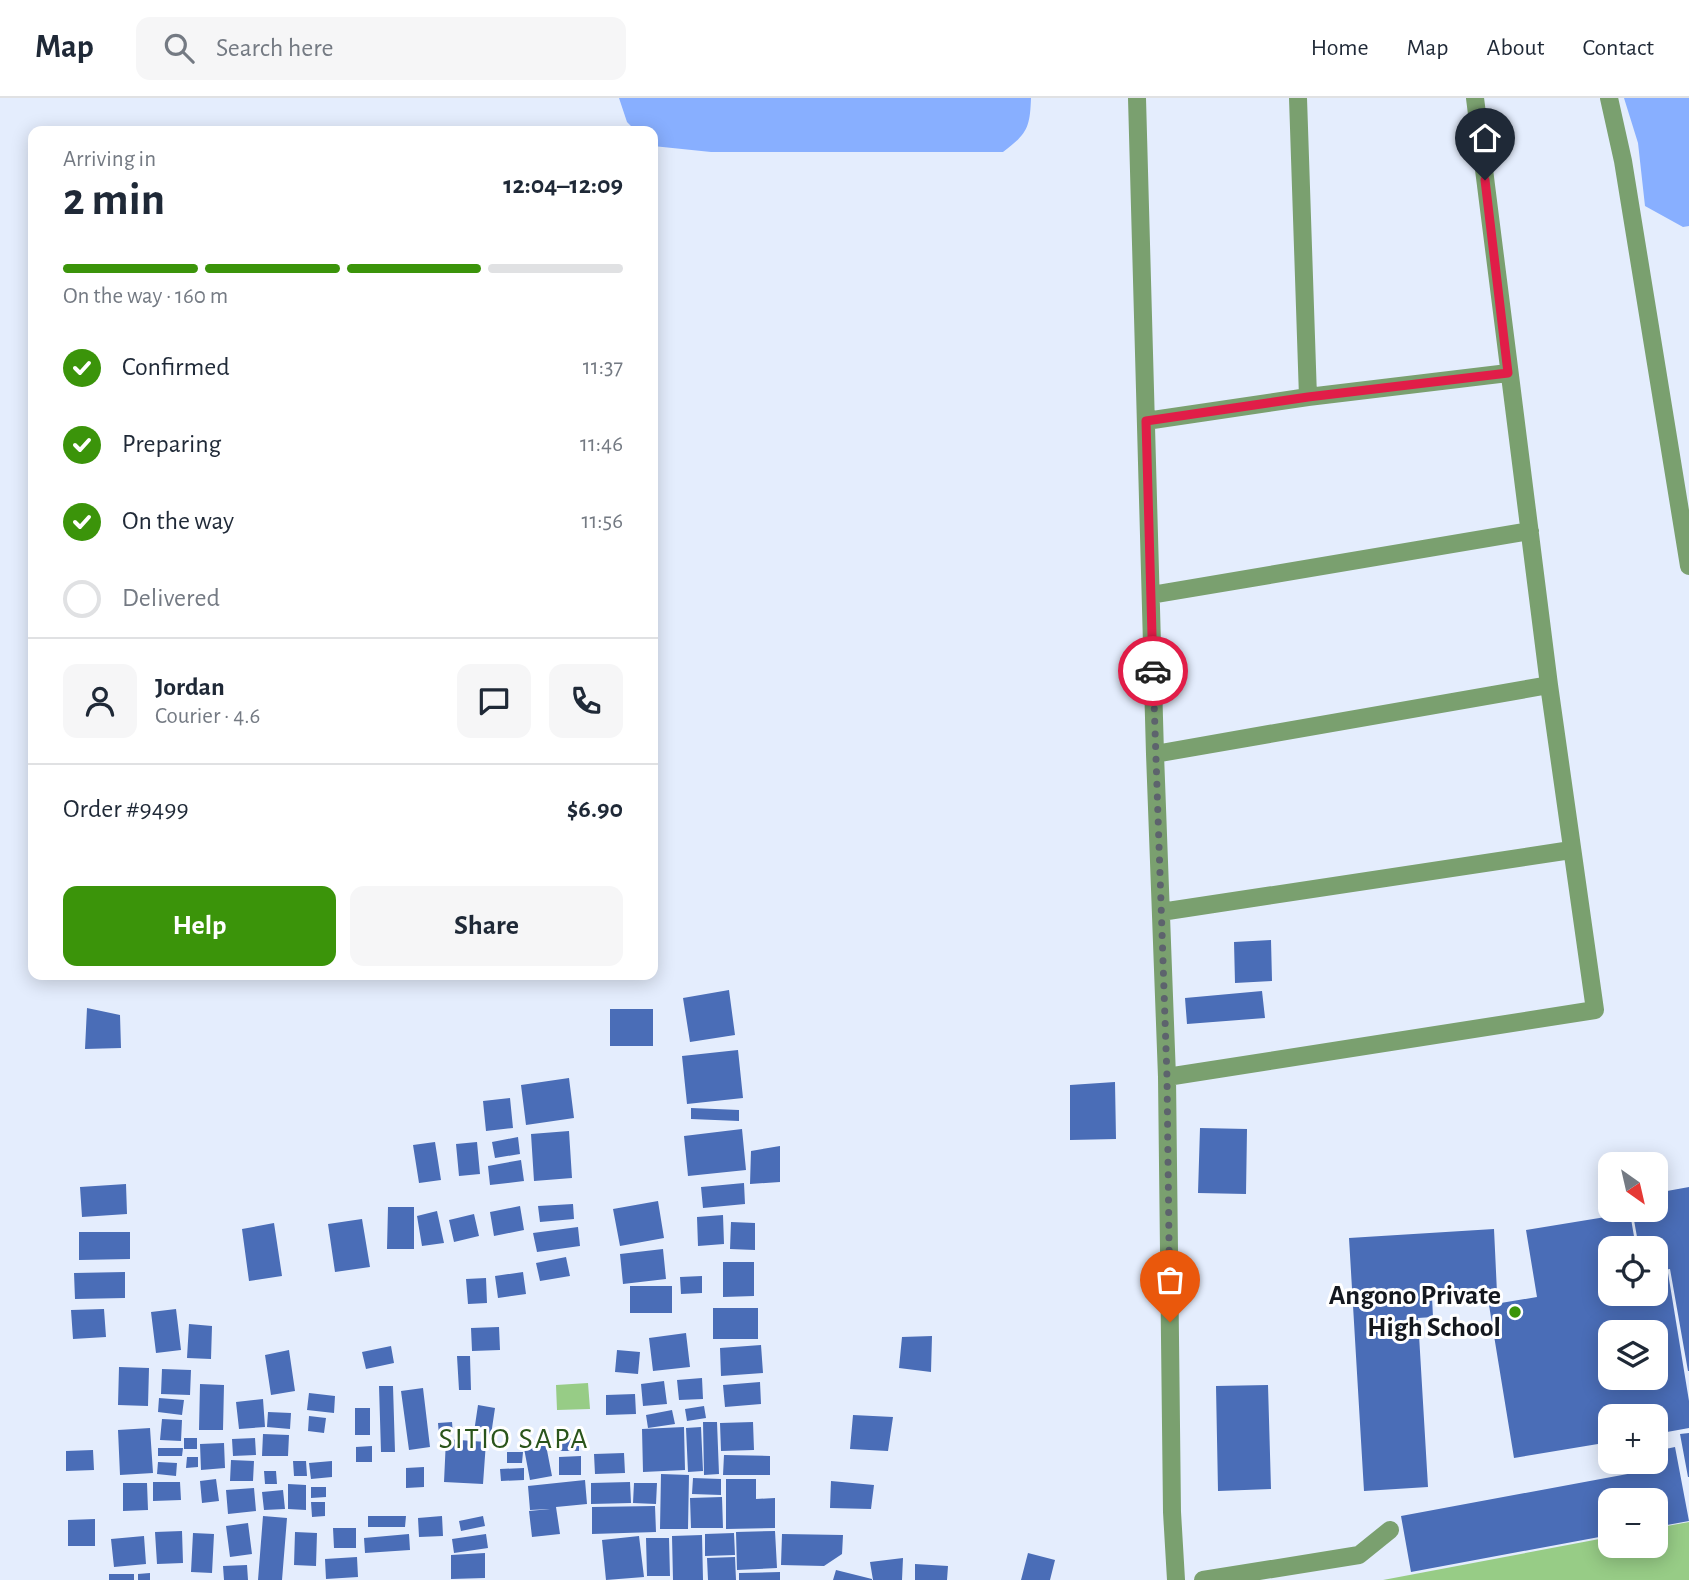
<!DOCTYPE html>
<html lang="en">
<head>
<meta charset="utf-8">
<style>
	body { margin:0; font-family:"Alegreya Sans",sans-serif; background:#f6f6f7; color:#1f2937; height:100vh; display:flex; flex-direction:column; font-size:26px; white-space:nowrap }
	* { box-sizing:border-box; margin:0 }
	p { font-size:23px; color:#747a83 }
	.icon { flex:none; width:38px; height:38px; fill:none; stroke:currentColor; stroke-width:2; stroke-linecap:round; stroke-linejoin:round }
	.map { position:relative; flex:1; overflow:hidden }
	.panel { position:absolute; left:28px; top:28px; width:630px; height:854px; display:flex; flex-direction:column; background:#fff; border-radius:14px; box-shadow:0 4px 18px #0003 }
	.panel>* { flex:none }
	.needle { width:46px; rotate:146deg }
	.tools { position:absolute; left:1598px; top:1054px; display:grid; gap:14px }
	.tools a { display:grid; place-items:center; width:70px; height:70px; border-radius:14px; background:#fff; box-shadow:0 4px 18px #0003; font-size:35px }
	.pin { position:absolute; display:grid; place-items:center; width:60px; height:60px; color:#fff; margin:-72px -30px; border-radius:50% 50% 50% 0; rotate:-45deg; box-shadow:0 0 7px #0007 }
	.pin .icon { rotate:45deg }
	.courier { position:absolute; display:grid; place-items:center; width:70px; height:70px; margin:-35px; border:5px solid #e11d48; border-radius:50%; background:#fff; color:#222; box-shadow:0 2px 9px #0007 }
	.head em { font-style:normal; font-weight:700 }
	.head div { display:flex; flex-direction:column-reverse }
	.head { display:flex; align-items:center; justify-content:space-between; height:119px; padding:0 35px }
	h1 { font-size:46px; font-weight:700; line-height:52px }
	.bar { display:grid; grid-template-columns:repeat(4,1fr); gap:10px 7px; align-content:center; height:84px; padding:0 35px }
	.bar i { height:9px; border-radius:5px; background:#e0e1e3 }
	.bar .on { background:#3b940a }
	.bar p { grid-column:span 4 }
	.line { display:flex; align-items:center; gap:18px; padding:0 35px; border-top:2px solid #e0e1e3 }
	.line div { flex:1 }
	.round { display:grid; place-items:center; flex:none; width:74px; height:74px; border-radius:14px; background:#f6f6f7 }
	ol { padding:0 35px; list-style:none }
	li { display:flex; align-items:center; gap:21px; height:77px }
	li p { margin-inline-start:auto }
	li .icon { padding:7px; border-radius:50%; background:#3b940a; color:#fff; stroke-width:4 }
	li:last-child { color:#747a83 }
	li i { width:38px; height:38px; border:4px solid #e0e1e3; border-radius:50% }
	.action { display:flex; gap:14px; margin-top:auto; padding:14px 35px }
	.action a { flex:1; height:80px; border-radius:14px; background:#3b940a; color:#fff; font-size:28px; font-weight:700; line-height:80px; text-align:center }
	.action a+a { background:#f6f6f7; color:#1f2937 }
	header { display:flex; align-items:center; gap:42px; box-sizing:border-box; height:98px; padding:0 35px; background:#fff; border-bottom:2px solid #e0e1e3 }
	header strong { font-size:33px }
	nav { display:flex; gap:38px; margin-inline-start:auto; font-size:24px }
	.search { width:490px; height:63px; background:#f6f6f7; display:flex; align-items:center; gap:18px; box-sizing:border-box; padding:0 24px; border-radius:14px; color:#747a83; font-size:26px }
	.map>svg:first-child { display:block }
	.green { fill:#97cc86 }
	.water { fill:#88afff }
	.building { fill:#4a6db7; fill-rule:evenodd }
	.lines { fill:none; stroke-linecap:round; stroke-linejoin:round }
	.minor { stroke:#7aa06f; stroke-width:18 }
	.done { stroke:#5d636d; stroke-width:7; stroke-dasharray:0 12.6 }
	.route { stroke:#e11d48; stroke-width:9 }
	.poi-dot { fill:#3b940a; stroke:#fff; stroke-width:2.5 }
	.labels { text-anchor:middle; dominant-baseline:central; stroke-width:6; stroke-linejoin:round; paint-order:stroke }
	.poi-label { font-size:28px; font-weight:bold; fill:#14181f; stroke:#fff; text-anchor:end }
	.neighbourhood-label { font-size:30px; letter-spacing:2px; fill:#2a551b; stroke:#fff }
</style>
</head>
<body>
<header>
<strong>Map</strong>
<div class="search"><svg class="icon" aria-label="search" viewBox="0 0 24 24"><circle cx="10" cy="10" r="6"/><path d="M15 15l6 6"/></svg>Search here</div>
<nav><a>Home</a><a>Map</a><a>About</a><a>Contact</a></nav>
</header>
<div class="map">
<svg width="1689" height="1482" viewBox="0 0 1689 1482">
	<rect width="100%" height="100%" fill="#e4edfd"/>
	<path class="green" d="M588,1285L590,1311L557,1312L556,1287Z
		M1689,1424V1482H1383L1610,1439V1447H1656V1430Z"/>
	<path class="water" d="M619,0H1031C1030,30 1027,36 1003,54H711L653,48V33H636L627,24Z
		M1624,0H1689V128L1683,129L1645,108L1638,45Z"/>
	<path class="building" d="M1271,842L1272,883L1235,885L1234,844Z
		M729,892L735,937L690,944L683,900Z
		M1262,893L1265,920L1187,926L1185,900Z
		M87,910L120,917L121,950L85,951Z
		M610,911H653V948H610Z
		M738,952L743,1000L687,1006L682,958Z
		M569,980L574,1020L526,1027L521,987Z
		M1115,984L1116,1041L1070,1042V987Z
		M510,1000L513,1030L486,1033L483,1003Z
		M691,1010L739,1012V1023L691,1021Z
		M1200,1030L1247,1031L1246,1096L1198,1095Z
		M742,1031L746,1072L688,1078L684,1038Z
		M569,1033L572,1080L534,1083L531,1036Z
		M518,1039L520,1056L495,1060L492,1044Z
		M435,1044L441,1082L419,1085L413,1047Z
		M477,1044L480,1076L459,1078L456,1046Z
		M780,1048V1084L750,1086L751,1053Z
		M521,1062L524,1083L490,1087L488,1068Z
		M744,1085L745,1106L703,1110L701,1089Z
		M126,1086L127,1116L82,1119L80,1089Z
		M1689,1089V1273H1688L1670,1171L1656,1173V1150H1639L1632,1111H1656V1095Z
		M658,1103L664,1140L620,1148L613,1111Z
		M573,1106L574,1121L540,1124L538,1108Z
		M520,1108L524,1132L494,1138L490,1114Z
		M388,1109H414V1151H387Z
		M437,1113L444,1145L422,1148L417,1118Z
		M1630,1115L1636,1150H1610V1195H1656V1177L1668,1175L1689,1303V1330L1656,1336V1318H1610V1344L1514,1360L1489,1207L1537,1199L1526,1132ZM1610,1234H1656V1279H1610Z
		M474,1116L479,1138L454,1144L449,1122Z
		M723,1117L724,1146L698,1148L697,1119Z
		M362,1121L370,1169L335,1174L328,1126Z
		M731,1124L755,1125V1152L730,1151Z
		M274,1125L282,1178L249,1183L242,1131Z
		M578,1129L580,1148L537,1154L533,1135Z
		M1494,1131L1497,1195L1432,1199L1433,1219L1418,1220L1428,1389L1364,1393L1349,1140Z
		M79,1134H130V1161L79,1162Z
		M663,1151L666,1181L623,1186L620,1156Z
		M566,1159L570,1178L540,1183L536,1165Z
		M723,1164H754V1198L723,1199Z
		M125,1174V1200L75,1201L74,1175Z
		M523,1174L526,1196L498,1200L495,1178Z
		M702,1178V1195L681,1196L680,1179Z
		M486,1180L487,1205L468,1206L466,1181Z
		M630,1188H672V1215H630Z
		M713,1210H758V1241H713Z
		M104,1211L106,1239L73,1241L71,1212Z
		M176,1211L181,1252L156,1255L151,1214Z
		M189,1226L212,1228L211,1261L187,1260Z
		M499,1229L500,1252L472,1253L471,1230Z
		M686,1235L690,1269L653,1273L649,1240Z
		M932,1238L931,1274L899,1270L902,1239Z
		M761,1247L763,1275L721,1278L720,1250Z
		M391,1248L394,1265L366,1271L362,1254Z
		M289,1252L295,1293L271,1297L265,1257Z
		M617,1252L640,1254L638,1276L615,1274Z
		M457,1258H470L471,1292H459Z
		M119,1269L149,1270L148,1308L118,1307Z
		M162,1271L191,1272L190,1297L161,1296Z
		M702,1280L703,1301L679,1302L677,1282Z
		M664,1283L667,1306L643,1308L641,1286Z
		M760,1284L761,1306L725,1309L723,1287Z
		M200,1286L224,1287L223,1332H199Z
		M1268,1287L1271,1391L1218,1393L1216,1288Z
		M379,1288H393L395,1354H381Z
		M423,1290L430,1349L409,1352L401,1293Z
		M309,1295L335,1298L334,1315L307,1312Z
		M635,1296L636,1316L606,1317V1297Z
		M159,1300L184,1302L182,1317L158,1314Z
		M263,1301L265,1329L239,1331L236,1304Z
		M478,1307L495,1310L491,1337L474,1334Z
		M704,1308L706,1320L687,1323L685,1311Z
		M355,1310H370V1337H355Z
		M672,1312L675,1326L648,1330L646,1317Z
		M268,1314L291,1315L290,1331L267,1329Z
		M853,1317L893,1319L888,1353L850,1351Z
		M309,1318L326,1320L324,1335L308,1333Z
		M162,1321L182,1322L181,1343L160,1342Z
		M452,1324L453,1336L439,1337L438,1325Z
		M703,1324H717L719,1376L704,1377Z
		M753,1324L754,1352L721,1353L720,1325Z
		M684,1329L685,1372L643,1374L642,1331Z
		M701,1329L703,1373L688,1374L686,1330Z
		M150,1330L153,1375L120,1377L118,1332Z
		M1689,1335V1379H1688L1680,1336Z
		M263,1336L289,1337L288,1358H262Z
		M184,1340H197V1351H184Z
		M255,1340L256,1357L233,1358L232,1341Z
		M559,1340H579V1353H558Z
		M446,1341L486,1344L483,1386L444,1384Z
		M545,1342L552,1378L530,1382L523,1345Z
		M224,1345L225,1370L201,1372L200,1346Z
		M372,1348V1364H356V1349Z
		M1675,1349L1689,1423L1656,1429V1402H1610V1437L1411,1474L1401,1418L1649,1372L1646,1363H1656V1353Z
		M158,1350H183L182,1358H158Z
		M93,1352L94,1372L66,1373V1353Z
		M507,1354H523L522,1365H507Z
		M624,1355L625,1375L595,1376L594,1356Z
		M724,1357L770,1358V1377H723Z
		M581,1358V1377H559V1359Z
		M187,1359H198V1369L186,1370Z
		M231,1362L254,1363L253,1383H230Z
		M293,1363H306L307,1378H294Z
		M332,1363V1379L311,1381L309,1365Z
		M158,1364L177,1365L176,1378L157,1376Z
		M424,1369V1389L406,1390V1370Z
		M524,1370V1382L501,1383L500,1371Z
		M264,1373H276L277,1386H265Z
		M661,1376L689,1377L688,1431H660Z
		M693,1380L721,1381V1397L692,1396Z
		M216,1381L219,1403L202,1405L200,1383Z
		M726,1381H756V1401L775,1400V1430L726,1431Z
		M585,1382L587,1406L556,1409L560,1436L532,1439L529,1413L550,1411L530,1412L528,1388Z
		M831,1383L874,1387L871,1411L830,1410Z
		M153,1384H180L181,1402L153,1403Z
		M630,1384L631,1405L591,1406V1385Z
		M123,1385H147L148,1412L123,1413Z
		M634,1385H657L656,1406L633,1405Z
		M288,1386L306,1387V1412L288,1411Z
		M311,1389H326V1399L311,1400Z
		M254,1390L256,1413L228,1416L226,1392Z
		M283,1392L285,1411L264,1412L262,1394Z
		M722,1399L723,1430H691L690,1400Z
		M311,1404H325V1418L312,1419Z
		M655,1408L656,1434L592,1436V1409Z
		M263,1418L287,1420L282,1482H258Z
		M368,1418H406L405,1429H368Z
		M442,1418L443,1438L419,1439L418,1420Z
		M483,1418L485,1428L461,1433L459,1423Z
		M95,1421V1448H68V1422Z
		M248,1425L252,1456L230,1459L226,1428Z
		M333,1430H356V1450H334Z
		M182,1433L183,1465L157,1466L155,1434Z
		M775,1433L777,1470L737,1472L736,1434Z
		M295,1434L317,1435L316,1468L294,1467Z
		M193,1435L214,1436L212,1475L191,1474Z
		M734,1435L735,1457L705,1458V1436Z
		M409,1436L410,1452L365,1455L364,1440Z
		M486,1436L488,1450L454,1455L452,1441Z
		M782,1436L843,1437L842,1456L824,1468L781,1467Z
		M702,1437L703,1482H673L672,1438Z
		M144,1438L146,1466L114,1469L111,1441Z
		M639,1438L644,1479L606,1482L602,1442Z
		M646,1440H669L670,1478H647Z
		M485,1455V1480L451,1481V1457Z
		M1028,1455L1055,1462L1050,1482H1021Z
		M357,1459L358,1479L326,1481L325,1461Z
		M735,1459L736,1482H708L707,1460Z
		M903,1460L902,1482H873L870,1464Z
		M915,1466L948,1468L947,1482H915Z
		M247,1467L248,1482H224L223,1468Z
		M836,1472L872,1481V1482H833Z
		M780,1474V1482H739V1475Z
		M150,1475V1482H138V1476Z
		M109,1476H134V1482H109Z"/>
	<g class="lines">
		<path class="minor" d="M1137,0L1155,656L1167,979L1172,1414L1176,1482
			M1298,0L1308,299
			M1609,0L1623,63L1689,468
			M1146,323L1308,299L1508,275
			M1151,497L1530,433
			M1155,656L1549,587
			M1161,814L1571,752
			M1167,979L1595,912L1549,587L1475,0
			M1203,1482L1359,1457L1390,1432"/>
	</g>
	<g class="lines">
		<path class="done" d="M1153,573L1167,979L1170,1224"/>
		<path class="route" d="M1153,573L1146,323L1308,299L1508,275L1485,82"/>
	</g>
	<circle class="poi-dot" cx="1515" cy="1214" r="7"/>
	<g class="labels">
		<g class="poi-label">
			<text x="1501" y="1198">Angono Private<tspan x="1501" dy="32">High School</tspan></text>
		</g>
		<g class="neighbourhood-label">
			<text x="514" y="1341">SITIO SAPA</text>
		</g>
	</g>
</svg>
<div class="tools">
<a><svg class="needle" viewBox="-14 -14 28 28"><path d="M0-13l5 13h-10z" fill="#e53935"/><path d="M0 13l5-13h-10z" fill="#747a83"/></svg></a>
<a><svg class="icon" aria-label="locate" viewBox="0 0 24 24"><circle cx="12" cy="12" r="6"/><path d="M12 2v4M12 18v4M2 12h4M18 12h4"/></svg></a>
<a><svg class="icon" aria-label="layers" viewBox="0 0 24 24"><path d="M12 4l9 5-9 5-9-5zM3 14l9 5 9-5"/></svg></a>
<a>+</a>
<a>−</a>
</div>
<div class="pin" style="left:1170px;top:1224px;background:#ea580c"><svg class="icon" aria-label="bag" viewBox="0 0 24 24"><path d="M5 8h14l-1 12H6zM9 8a3 3 0 0 1 6 0"/></svg></div>
<div class="pin" style="left:1485px;top:82px;background:#1f2937"><svg class="icon" aria-label="home" viewBox="0 0 24 24"><path d="M3 11l9-7 9 7M6 9v11h12V9"/></svg></div>
<div class="courier" style="left:1153px;top:573px"><svg class="icon" aria-label="car" viewBox="0 0 24 24"><path d="M5 17H2v-5l4-1 3-4h7l3 4 3 1v5h-3M9 17h6M6 11h13"/><circle cx="7" cy="17" r="2"/><circle cx="17" cy="17" r="2"/></svg></div>
<section class="panel">
<div class="head"><div><h1>2 min</h1><p>Arriving in</p></div><em>12:04–12:09</em></div>
<div class="bar"><i class="on"></i><i class="on"></i><i class="on"></i><i></i><p>On the way · 160 m</p></div>
<ol>
<li><svg class="icon" aria-label="check" viewBox="0 0 24 24"><path d="M5 12l5 5 9-10"/></svg>Confirmed<p>11:37</p></li>
<li><svg class="icon" aria-label="check" viewBox="0 0 24 24"><path d="M5 12l5 5 9-10"/></svg>Preparing<p>11:46</p></li>
<li><svg class="icon" aria-label="check" viewBox="0 0 24 24"><path d="M5 12l5 5 9-10"/></svg>On the way<p>11:56</p></li>
<li><i></i>Delivered</li>
</ol>
<div class="line" style="height:126px"><a class="round"><svg class="icon" aria-label="person" viewBox="0 0 24 24"><circle cx="12" cy="8" r="4"/><path d="M4 21q1-7 8-7t8 7"/></svg></a><div><b>Jordan</b><p>Courier · 4.6</p></div><a class="round"><svg class="icon" aria-label="chat" viewBox="0 0 24 24"><path d="M4 5h16v11H9l-5 4z"/></svg></a><a class="round"><svg class="icon" aria-label="phone" viewBox="0 0 24 24"><path d="M5 4h4l2 5-3 2q2 4 5 5l2-3 5 2v4C11 20 4 13 5 4z"/></svg></a></div>
<div class="line" style="height:91px"><div>Order #9499</div><b>$6.90</b></div>
<div class="action"><a>Help</a><a>Share</a></div>
</section>
</div>
</body>
</html>
